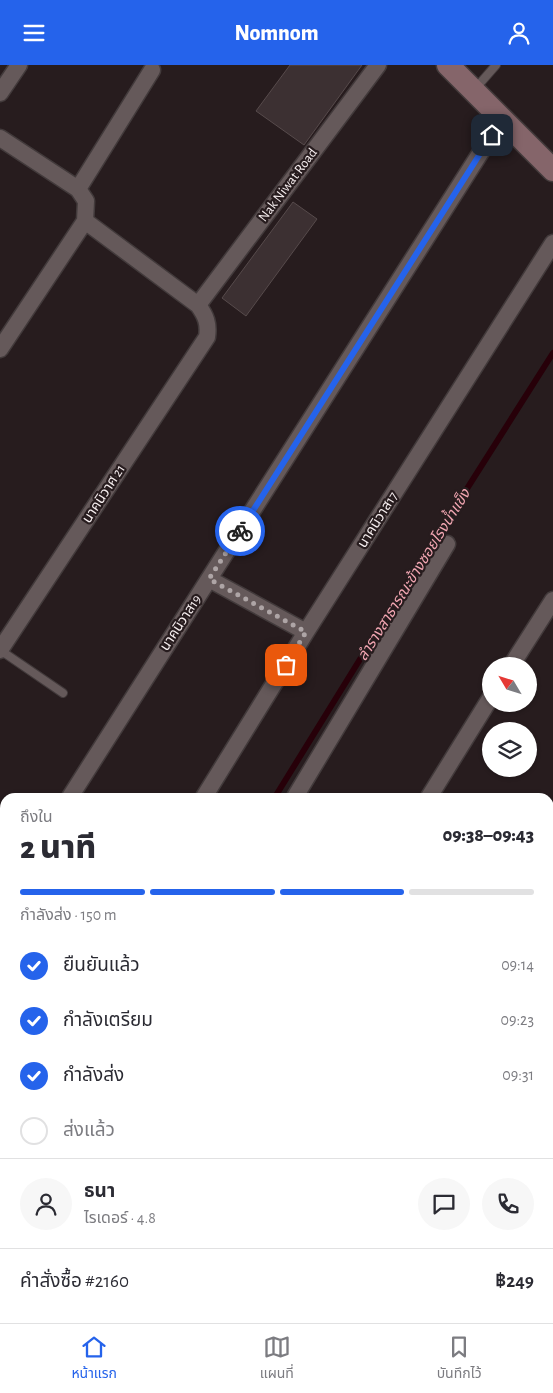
<!DOCTYPE html>
<html lang="th">
<head>
<meta charset="utf-8">
<style>
	body { margin:0; font-family:"Alegreya Sans","Noto Sans Thai",sans-serif; background:#f7f7f7; color:#2b2b33; height:100vh; display:flex; flex-direction:column; font-size:19px; white-space:nowrap }
	* { box-sizing:border-box; margin:0 }
	p { font-size:16px; color:#7c7c81 }
	.icon { flex:none; width:28px; height:28px; fill:none; stroke:currentColor; stroke-width:2; stroke-linecap:round; stroke-linejoin:round }
	.map { position:relative; flex:1; overflow:hidden }
	.drawer { position:absolute; left:0px; top:728px; width:554px; height:531px; display:flex; flex-direction:column; background:#fff; border-radius:15px 15px 0 0; box-shadow:0 1px 4px #0004 }
	.drawer>* { flex:none }
	.needle { width:32px; rotate:308deg }
	.fabs { position:absolute; left:482px; top:592px; display:grid; gap:10px }
	.fabs a { display:grid; place-items:center; width:55px; height:55px; border-radius:50%; background:#fff; box-shadow:0 1px 4px #0004; font-size:25px }
	.pin { position:absolute; display:grid; place-items:center; width:42px; height:42px; color:#fff; margin:-21px; border-radius:10px; box-shadow:0 2px 8px #0006 }
	.courier { position:absolute; display:grid; place-items:center; width:50px; height:50px; margin:-25px; border:4px solid #2563eb; border-radius:50%; background:#fff; color:#222; box-shadow:0 1px 6px #0007 }
	.summary em { font-style:normal; font-weight:800 }
	.summary div { display:flex; flex-direction:column-reverse }
	.summary { display:flex; align-items:center; justify-content:space-between; height:85px; padding:0 20px }
	h1 { font-size:32px; font-weight:800; line-height:38px }
	.bar { display:grid; grid-template-columns:repeat(4,1fr); gap:8px 5px; align-content:center; height:60px; padding:0 20px }
	.bar i { height:6px; border-radius:4px; background:#e1e1e2 }
	.bar .on { background:#2563eb }
	.bar p { grid-column:span 4 }
	.line { display:flex; align-items:center; gap:12px; padding:0 20px; border-top:1px solid #e1e1e2 }
	.line div { flex:1 }
	.round { display:grid; place-items:center; flex:none; width:52px; height:52px; border-radius:26px; background:#f7f7f7 }
	ol { padding:0 20px; list-style:none }
	li { display:flex; align-items:center; gap:15px; height:55px }
	li p { margin-inline-start:auto }
	li .icon { padding:5px; border-radius:50%; background:#2563eb; color:#fff; stroke-width:4 }
	li:last-child { color:#7c7c81 }
	li i { width:28px; height:28px; border:2px solid #e1e1e2; border-radius:50% }
	header { display:flex; justify-content:space-between; align-items:center; height:65px; padding:0 20px; background:#2563eb; color:#fff; font-size:22px; font-weight:800 }
	.dock { display:flex; justify-content:space-around; align-items:center; height:70px; border-top:1px solid #e1e1e2; background:#fff; font-size:14px; color:#7c7c81 }
	.dock a { display:grid; justify-items:center; gap:2px }
	.dock .on { color:#2563eb }
	.map>svg:first-child { display:block }
	.water { fill:#270009 }
	.lines { fill:none; stroke-linecap:round; stroke-linejoin:round }
	.stream { stroke:#270009; stroke-width:6 }
	.building { fill:#3c3032; stroke:#574b4c }
	.service-casing { stroke:#423a3b; stroke-width:10 }
	.minor-casing { stroke:#423a3b; stroke-width:19 }
	.secondary-casing { stroke:#423a3b; stroke-width:25 }
	.service { stroke:#65595a; stroke-width:8 }
	.minor { stroke:#65595a; stroke-width:16 }
	.secondary { stroke:#85656a; stroke-width:22 }
	.done { stroke:#aea5a6; stroke-width:5; stroke-dasharray:0 9 }
	.route { stroke:#2563eb; stroke-width:6 }
	.labels { text-anchor:middle; dominant-baseline:central; stroke-width:4.5; stroke-linejoin:round; paint-order:stroke }
	.street-label { font-size:14px; fill:#f7eff0; stroke:#271c1e }
	.water-label { font-size:15px; font-style:italic; fill:#f2a6b2; stroke:#271c1e }
</style>
</head>
<body>
<header><svg class="icon" aria-label="menu" viewBox="0 0 24 24"><path d="M4 6h16M4 12h16M4 18h16"/></svg>Nomnom<svg class="icon" aria-label="person" viewBox="0 0 24 24"><circle cx="12" cy="8" r="4"/><path d="M4 21q1-7 8-7t8 7"/></svg></header>
<div class="map">
<svg width="553" height="1258" viewBox="0 0 553 1258">
	<rect width="100%" height="100%" fill="#271c1e"/>
	<path class="water" d="M549,800L553,803V1109L549,1116Z"/>
	<g class="lines">
		<path class="stream" d="M275,732L404,523L553,288
			M0,1190L5,1181"/>
	</g>
	<path class="building" d="M290,0H362L304,80L256,46Z
		M293,137L317,154L246,251L222,233Z"/>
	<g class="lines">
		<defs>
			<path id="service" d="M475,24L496,0
				M0,585L63,628"/>
			<path id="minor" d="M0,28L19,0
				M0,73L78,124L86,136L85,156L198,240C206,251 209,259 207,272L0,585
				M78,124L152,5
				M198,240L378,0
				M0,284L85,156
				M209,514L306,567
				M511,601L553,535
				M70,732L502,54
				M204,732L306,567L553,178
				M295,732L447,479
				M429,732L491,632
				M0,842L5,834
				M0,876L5,879
				M0,960L5,963
				M0,1104L5,1107
				M549,1161L553,1155
				M13,1254L20,1258
				M103,1258L106,1254
				M483,1258L486,1254"/>
			<path id="secondary" d="M448,0L553,105"/>
		</defs>
		<use href="#service" class="service-casing"/>
		<use href="#minor" class="minor-casing"/>
		<use href="#secondary" class="secondary-casing"/>
		<use href="#service" class="service"/>
		<use href="#minor" class="minor"/>
		<use href="#secondary" class="secondary"/>
	</g>
	<g class="lines">
		<path class="done" d="M240,466L209,514L306,567L286,600"/>
		<path class="route" d="M240,466L492,70"/>
	</g>
	<g class="labels">
		<g class="street-label">
			<text transform="translate(288 120) rotate(-53)">Nak Niwat Road</text>
			<text transform="translate(104 429) rotate(-57)">นาคนิวาศ 21</text>
			<text transform="translate(378 455) rotate(-58)">นาคนิวาส17</text>
			<text transform="translate(181 558) rotate(-57)">นาคนิวาส19</text>
		</g>
		<g class="water-label">
			<text transform="translate(414 510) rotate(-58)">ลำรางสาธารณะข้างซอยโรงน้ำแข็ง</text>
		</g>
	</g>
</svg>
<div class="fabs">
<a><svg class="needle" viewBox="-14 -14 28 28"><path d="M0-13l5 13h-10z" fill="#e53935"/><path d="M0 13l5-13h-10z" fill="#7c7c81"/></svg></a>
<a><svg class="icon" aria-label="layers" viewBox="0 0 24 24"><path d="M12 4l9 5-9 5-9-5zM3 14l9 5 9-5"/></svg></a>
</div>
<div class="pin" style="left:286px;top:600px;background:#ea580c"><svg class="icon" aria-label="bag" viewBox="0 0 24 24"><path d="M5 8h14l-1 12H6zM9 8a3 3 0 0 1 6 0"/></svg></div>
<div class="pin" style="left:492px;top:70px;background:#1f2937"><svg class="icon" aria-label="home" viewBox="0 0 24 24"><path d="M3 11l9-7 9 7M6 9v11h12V9"/></svg></div>
<div class="courier" style="left:240px;top:466px"><svg class="icon" aria-label="bike" viewBox="0 0 24 24"><circle cx="6" cy="16" r="4"/><circle cx="18" cy="16" r="4"/><path d="M6 16l4-8h5l3 8M10 8l3 8H6M13 5h3"/></svg></div>
<section class="drawer">
<div class="summary"><div><h1>2 นาที</h1><p>ถึงใน</p></div><em>09:38–09:43</em></div>
<div class="bar"><i class="on"></i><i class="on"></i><i class="on"></i><i></i><p>กำลังส่ง · 150 m</p></div>
<ol>
<li><svg class="icon" aria-label="check" viewBox="0 0 24 24"><path d="M5 12l5 5 9-10"/></svg>ยืนยันแล้ว<p>09:14</p></li>
<li><svg class="icon" aria-label="check" viewBox="0 0 24 24"><path d="M5 12l5 5 9-10"/></svg>กำลังเตรียม<p>09:23</p></li>
<li><svg class="icon" aria-label="check" viewBox="0 0 24 24"><path d="M5 12l5 5 9-10"/></svg>กำลังส่ง<p>09:31</p></li>
<li><i></i>ส่งแล้ว</li>
</ol>
<div class="line" style="height:90px"><a class="round"><svg class="icon" aria-label="person" viewBox="0 0 24 24"><circle cx="12" cy="8" r="4"/><path d="M4 21q1-7 8-7t8 7"/></svg></a><div><b>ธนา</b><p>ไรเดอร์ · 4.8</p></div><a class="round"><svg class="icon" aria-label="chat" viewBox="0 0 24 24"><path d="M4 5h16v11H9l-5 4z"/></svg></a><a class="round"><svg class="icon" aria-label="phone" viewBox="0 0 24 24"><path d="M5 4h4l2 5-3 2q2 4 5 5l2-3 5 2v4C11 20 4 13 5 4z"/></svg></a></div>
<div class="line" style="height:65px"><div>คำสั่งซื้อ #2160</div><b>฿249</b></div>
</section>
</div>
<nav class="dock">
<a class="on"><svg class="icon" aria-label="home" viewBox="0 0 24 24"><path d="M3 11l9-7 9 7M6 9v11h12V9"/></svg>หน้าแรก</a>
<a><svg class="icon" aria-label="map" viewBox="0 0 24 24"><path d="M3 6l6-2 6 2 6-2v14l-6 2-6-2-6 2zM9 4v14M15 6v14"/></svg>แผนที่</a>
<a><svg class="icon" aria-label="saved" viewBox="0 0 24 24"><path d="M7 4h10v16l-5-4-5 4z"/></svg>บันทึกไว้</a>
</nav>
</body>
</html>
